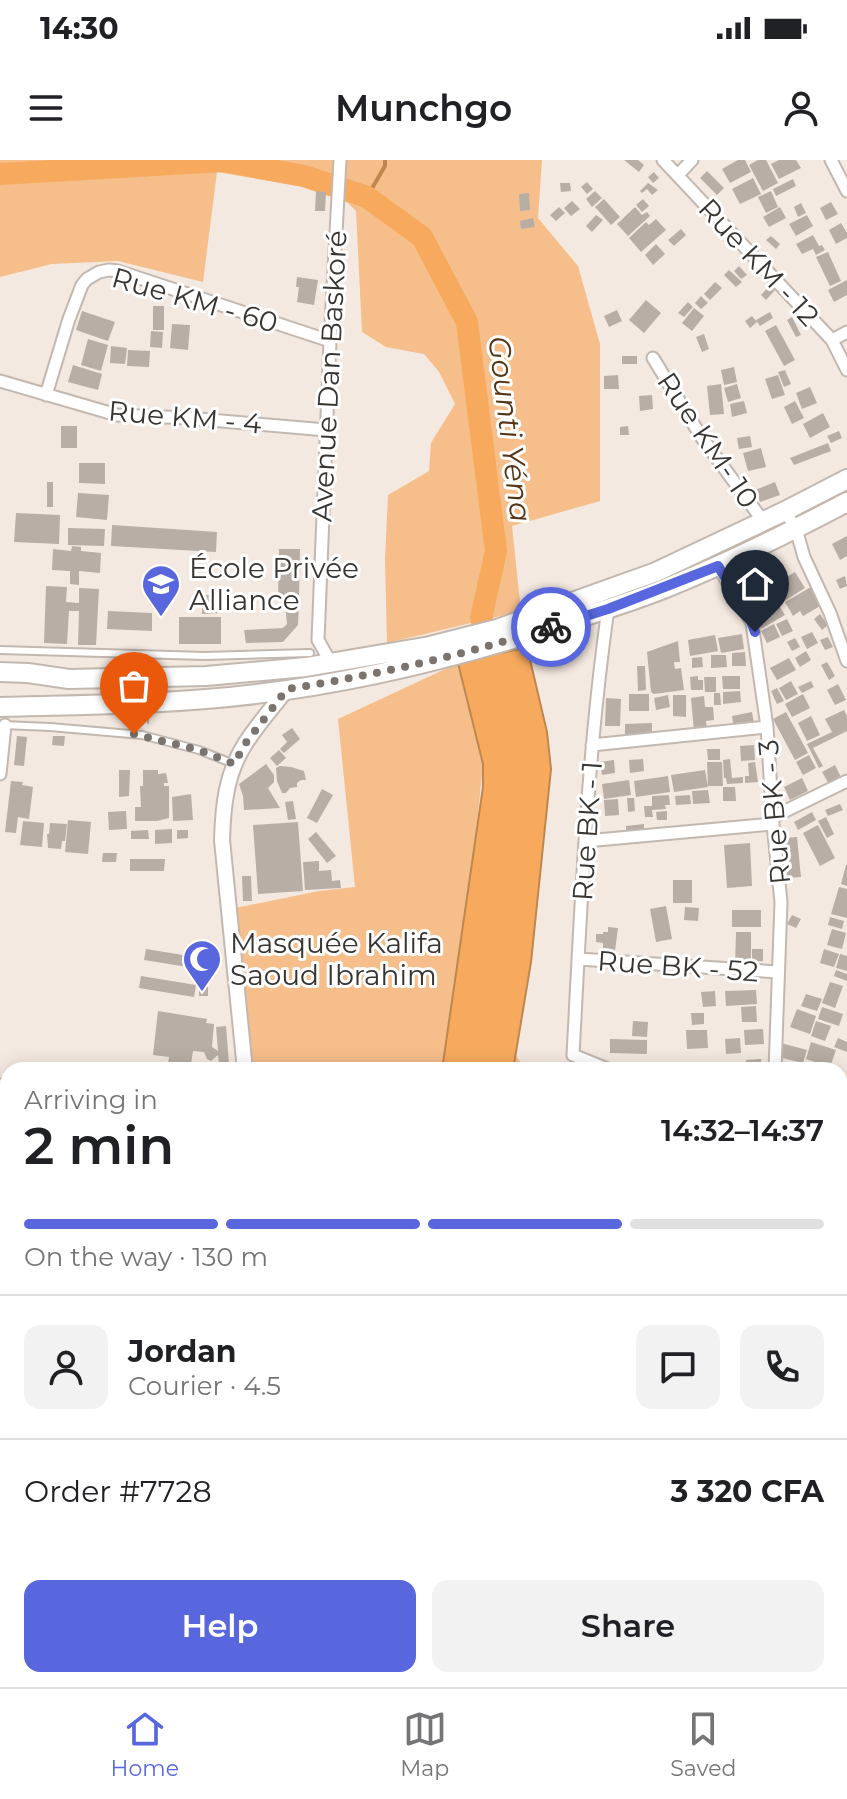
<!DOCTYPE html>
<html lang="en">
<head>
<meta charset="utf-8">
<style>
	body { margin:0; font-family:Montserrat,sans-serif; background:#f2f2f2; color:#202124; height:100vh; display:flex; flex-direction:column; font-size:30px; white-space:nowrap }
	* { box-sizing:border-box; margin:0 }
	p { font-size:26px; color:#757577 }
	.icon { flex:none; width:44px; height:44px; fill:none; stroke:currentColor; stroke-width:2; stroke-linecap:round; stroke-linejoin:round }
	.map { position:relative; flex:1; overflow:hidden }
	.sheet { position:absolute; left:0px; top:902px; width:848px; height:626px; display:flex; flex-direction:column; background:#fff; border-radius:24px 24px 0 0; box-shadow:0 4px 20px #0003 }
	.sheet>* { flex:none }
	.pin { position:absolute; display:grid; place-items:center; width:68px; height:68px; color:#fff; margin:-82px -34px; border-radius:50% 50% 50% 0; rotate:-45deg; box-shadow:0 0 8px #0007 }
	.pin .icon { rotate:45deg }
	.courier { position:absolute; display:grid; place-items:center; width:80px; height:80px; margin:-40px; border:6px solid #5867dd; border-radius:50%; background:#fff; color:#222; box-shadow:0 2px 10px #0007 }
	.headline em { font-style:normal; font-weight:600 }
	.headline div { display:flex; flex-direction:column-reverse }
	.headline { display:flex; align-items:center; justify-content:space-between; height:136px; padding:0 24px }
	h1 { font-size:52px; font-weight:600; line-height:60px }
	.bar { display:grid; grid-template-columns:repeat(4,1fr); gap:12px 8px; align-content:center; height:96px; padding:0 24px }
	.bar i { height:10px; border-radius:6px; background:#e0e0e0 }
	.bar .selected { background:#5867dd }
	.bar p { grid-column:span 4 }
	.line { display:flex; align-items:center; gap:20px; padding:0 24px; border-top:2px solid #e0e0e0 }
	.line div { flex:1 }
	.round { display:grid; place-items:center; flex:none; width:84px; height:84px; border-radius:16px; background:#f2f2f2 }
	.action { display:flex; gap:16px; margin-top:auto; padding:16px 24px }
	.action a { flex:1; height:92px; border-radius:16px; background:#5867dd; color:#fff; font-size:32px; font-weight:600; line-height:92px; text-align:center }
	.action a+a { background:#f2f2f2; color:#202124 }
	.status { display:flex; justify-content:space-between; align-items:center; height:56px; padding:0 40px; background:#fff; direction:ltr }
	.status svg { height:22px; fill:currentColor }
	header { display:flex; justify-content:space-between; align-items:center; height:104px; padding:0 24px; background:#fff; font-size:36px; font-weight:600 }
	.tab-bar { display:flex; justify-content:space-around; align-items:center; height:112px; border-top:2px solid #e0e0e0; background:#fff; font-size:22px; color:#757577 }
	.tab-bar a { display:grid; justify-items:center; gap:4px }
	.tab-bar .selected { color:#5867dd }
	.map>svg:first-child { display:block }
	.green { fill:#f6be8a }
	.water { fill:#f7aa5d; stroke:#be8750; stroke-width:2 }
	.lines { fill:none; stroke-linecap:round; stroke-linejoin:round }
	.stream { stroke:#be8750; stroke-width:4 }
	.river { stroke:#f7aa5d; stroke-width:22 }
	.building { fill:#b8aea5 }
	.service-casing { stroke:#c2b8b0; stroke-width:10 }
	.minor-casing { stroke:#c2b8b0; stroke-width:15 }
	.tertiary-casing { stroke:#c2b8b0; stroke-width:18 }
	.primary-casing { stroke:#c2b8b0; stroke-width:22 }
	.service { stroke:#fff; stroke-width:6 }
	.minor { stroke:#fff; stroke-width:11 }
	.tertiary { stroke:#fff; stroke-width:14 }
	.primary { stroke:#fff; stroke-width:18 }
	.pedestrian-bridge-casing { stroke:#c2b8b0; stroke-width:12; stroke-linecap:butt }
	.pedestrian-bridge { stroke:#fff; stroke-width:8 }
	.done { stroke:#7a736e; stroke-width:8; stroke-dasharray:0 14.4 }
	.route { stroke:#5867dd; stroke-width:10 }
	.labels { text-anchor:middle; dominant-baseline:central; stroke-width:6; stroke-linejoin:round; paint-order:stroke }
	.street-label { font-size:28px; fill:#383430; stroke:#fff }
	.poi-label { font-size:28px; fill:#383430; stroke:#fff; text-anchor:start }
	.water-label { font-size:30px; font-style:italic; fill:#543515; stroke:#fff }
</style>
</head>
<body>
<div class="status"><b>14:30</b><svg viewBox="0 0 49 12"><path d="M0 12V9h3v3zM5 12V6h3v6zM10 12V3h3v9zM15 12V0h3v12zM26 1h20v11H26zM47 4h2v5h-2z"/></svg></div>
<header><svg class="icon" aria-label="menu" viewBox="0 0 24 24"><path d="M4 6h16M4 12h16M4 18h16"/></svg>Munchgo<svg class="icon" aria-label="person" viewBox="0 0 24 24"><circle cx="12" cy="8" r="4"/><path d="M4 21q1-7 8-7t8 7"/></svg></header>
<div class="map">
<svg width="847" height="1527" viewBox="0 0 847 1527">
	<rect width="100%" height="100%" fill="#f4e9e0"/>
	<path class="green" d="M0,0H542L538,58L578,106L600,184V341L512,366L521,451L387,483L385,399L388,335L429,311L431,283L455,244L439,212L424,194L386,187L362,172L356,51L338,33L217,12L203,122L118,101L52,104L0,117Z
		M458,503L483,604L475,683L458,802L522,905L561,910H250L235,748L319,731L355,727L338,559Z
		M0,1350L8,1351V1520H24L23,1527H0Z
		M103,1520H220L219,1527H102Z
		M517,1520H790L788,1527H515Z"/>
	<path class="water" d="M527,487L547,572L551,609L531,802L513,910H442L483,627V604L458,503Z
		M539,1520H613L612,1527H539Z"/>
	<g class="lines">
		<path class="stream" d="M367,37L385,6V0
			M840,1435L847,1432"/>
		<path class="river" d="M0,14L223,1L304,16L367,37L422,77L467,162L496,391L481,458L492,492"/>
	</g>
	<path class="building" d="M624,0H638L644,5L639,12Z
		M738,0H745L751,12L730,23L722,9Z
		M758,0H766L778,23L763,31L749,5Z
		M779,0H796L801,8L779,19L771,4Z
		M707,11L724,28L717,35L700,18Z
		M654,12L659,18L653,23L648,17Z
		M753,18L761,34L740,44L732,29Z
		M793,19L796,26L776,36L773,29Z
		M587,22L593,29L587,34L581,27Z
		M560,23H570L571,31L561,32Z
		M648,23L658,30L652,35L647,29L642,33L640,31Z
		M316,31L326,32L325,51H315Z
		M595,31L602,38L592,47L586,39Z
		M771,31L778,47L766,53L758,37Z
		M529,33L530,50L520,51L519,34Z
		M604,39L620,57L611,65L595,47Z
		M643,39L649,46L642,52L636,45Z
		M572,41L580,49L571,56L564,48Z
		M831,42L838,54L826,60L820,48Z
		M801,43L806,53L798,57L794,47Z
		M559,47L565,53L556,61L550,55Z
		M635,47L642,55L647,52L650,56L628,76L617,64Z
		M780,47L786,58L769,67L763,57Z
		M596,55L603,60L592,72L586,66Z
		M807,55L813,66L796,76L789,64Z
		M533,58L535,67L521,69L520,61Z
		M656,59L666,70L641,92L629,78L646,62L649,65Z
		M841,63L847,73V78L836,84L829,70Z
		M681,69L686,75L674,86L668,80Z
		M813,75L819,86L822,85L825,90L816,95L813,89L802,94L796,84Z
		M771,76L780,84L776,89L766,80Z
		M656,84L665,94L653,105L645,95Z
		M828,92L841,121L830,126L816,97Z
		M739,106L747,115L741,119L734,111Z
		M729,110L742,122L736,127L724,115Z
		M297,117L318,120L314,145L297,142L299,127H296Z
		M847,120V135L834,142L828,130Z
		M715,122L722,128L710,140L704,134Z
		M770,125L775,130L766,140L761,135Z
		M701,136L708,143L701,149L695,143Z
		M646,140L661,153L644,173L629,160Z
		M688,142L693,147L684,157L678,153Z
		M153,146H164V170H153Z
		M694,148L704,156L692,171L682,163Z
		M617,150L622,161L609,167L604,156Z
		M82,151L115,162L108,181L76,170Z
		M770,152L773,158L760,166L756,160Z
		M752,156L757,162L750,168L745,161Z
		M792,157L801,175L796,177L787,160Z
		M172,164L190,165L188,190L170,188Z
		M776,165L795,200L784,206L765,171Z
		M151,171L163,172L162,188L150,187Z
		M704,174L709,189L702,192L696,177Z
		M88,179L108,185L101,211L81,205Z
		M111,186L127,188L125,204L110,203Z
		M128,190L150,191L149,207L127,206Z
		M622,196H637V204H622Z
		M73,205L102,214L98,230L68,222Z
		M734,207L737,222L724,225L721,210Z
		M785,210L791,224L784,227L778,212Z
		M618,215L619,229H604V216Z
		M778,215L785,235L772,239L765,219Z
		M721,224L724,254L710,255L707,226Z
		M737,224L741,238L728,242L724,228Z
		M810,227L817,243L802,249L796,233Z
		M652,235L653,249L640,251L639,236Z
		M744,241L747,253L732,257L730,244Z
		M795,241L804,258L792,264L784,247Z
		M823,253L830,267L810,278L803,264Z
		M61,266H77V288H61Z
		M628,266L629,275H620V267Z
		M839,271L842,278L831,283L827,276Z
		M750,276L752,287L739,289L737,278Z
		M828,283L831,291L794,305L790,298Z
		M761,288L766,307L748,311L743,293Z
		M79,303H105V324L79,323Z
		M47,322H53V347H47Z
		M775,322L780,335L760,342L755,330Z
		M78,333L109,335L107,360L76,357Z
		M16,353L60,355L59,384L14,382Z
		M112,365L217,372L216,392L111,386Z
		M68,368L105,369L104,386L68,385Z
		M847,376V396L840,400L832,384Z
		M72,386L81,387V391L101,393L100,413L79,411V425L70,424V411L52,410L53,389L71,391Z
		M279,389H300L299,440H278Z
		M757,397L761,404L736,417L732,410Z
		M795,412L805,428L780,444L770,427Z
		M845,416L847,426L840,429L836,420Z
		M46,426L67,427L66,442L79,443V428L99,429L96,485H78L79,451H69L67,484L44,483Z
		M811,427L822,445L803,456L800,451L793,456L785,442Z
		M202,435H220V453L202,454Z
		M299,442L298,465L283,482L246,483L244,470L283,468L287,464L285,443Z
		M778,444L785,455L761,469L755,458Z
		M108,451L152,453V471L107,469Z
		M820,454L828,465L822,470L814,459Z
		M179,457H221V484H179Z
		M787,459L793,471L782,476L776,464Z
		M774,464L780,477L767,483L761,471Z
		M812,472L818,483L807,489L801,477Z
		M742,474L744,489L721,493L718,478Z
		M715,475L718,491L690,496L688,480Z
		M828,477L833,487L825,490L820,480Z
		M795,478L800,487L792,491L787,482Z
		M678,481L680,502H674L675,509L681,508L684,530L654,534L651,532L647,492Z
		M806,491L811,500L800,507L795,498Z
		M745,492L746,506H732V493Z
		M711,495H726L727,507L711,508Z
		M702,497L703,507L692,508V498Z
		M789,498L796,510L777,520L770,508Z
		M827,502L835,516L829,520L821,505Z
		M637,506H645L646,530L638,531Z
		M698,516V520H703V530H691L690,517Z
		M722,516H740V529H723Z
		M704,517H716V532H705Z
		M791,521L798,534L786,540L779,528Z
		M811,521L814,527L802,533L798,527Z
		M838,524L846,540L835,545L827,530Z
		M777,528L784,541L777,544L771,531Z
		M740,531L741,542L723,544V532Z
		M714,533H720L721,545H714Z
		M629,534H649V551H629Z
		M803,534L810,548L792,557L785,544Z
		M668,535L670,547L656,550L654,538Z
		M673,535H686V557L673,556Z
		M704,536L705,547H713L714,560L706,561L707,570L694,571L691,538Z
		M606,538L621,539L620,566H605Z
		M844,550L847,556V571L813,588L823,606L819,608L807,584L832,572L825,559Z
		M752,552L754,564L734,568L732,556Z
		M786,552L808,593L795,600L773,559Z
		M811,556L820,575L807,581L798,563Z
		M652,563V573L625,575V564Z
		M292,568L300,579L284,593L280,589L287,582L282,575Z
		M17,576L27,577L24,606L14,605Z
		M53,576H65L64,586L52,585Z
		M754,585L755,600L741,601L740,586Z
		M707,589H720V600H708Z
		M279,590L286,598L277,606L270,598Z
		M809,595L816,608L803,615L796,602Z
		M643,599L644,611L630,613L629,600Z
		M730,599L732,618L743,617V623L727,624L726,618H724L723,600Z
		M614,600L615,613L602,615L600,602Z
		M707,602H722L723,626H708Z
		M755,602L758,622L745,623V616H749L748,603Z
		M266,604L274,615V622L268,628L280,648L244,650L243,636L239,624Z
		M835,605L841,617L829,624L822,612Z
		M280,606L291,607L304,611L306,620H301L297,623V627L290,628L286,633H282L277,621L276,608Z
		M119,610H130L129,636L119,637Z
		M143,610H158V614L166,613L168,623H164V626H169V658L157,661H135V647H141L140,626H143Z
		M705,610L708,627L674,632L671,615Z
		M668,616L670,632L636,637L634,621Z
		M802,618L808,631L790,640L784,627Z
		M629,620L631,635L604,639L602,624Z
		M11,621L23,622L22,625L33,627L29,659L18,657L16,673L5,672Z
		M723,627H735L736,641H723Z
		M322,629L333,635L317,663L307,658Z
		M708,630L710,643L693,644L692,631Z
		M191,634L193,660L173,661L172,637Z
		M669,635L670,645H665L666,649L652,650L653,657H645L644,646H652V636Z
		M690,635L691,644L676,645L675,636Z
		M627,638H634L635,651L628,652Z
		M618,639L619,655L605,656L604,640Z
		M293,641L296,659L288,660L285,642Z
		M840,644L843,650L828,656L825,650Z
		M126,651L127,669L109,670L108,652Z
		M667,651V660H657L656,652Z
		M812,652L816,660L798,670L794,662Z
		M826,657L834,674L827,678L818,661Z
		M68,660L91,662L88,694L65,692Z
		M23,661L44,663L42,687L20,685Z
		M298,662L303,731L258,734L253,665Z
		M50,663L67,664L65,681H62L61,689L48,688L47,674H49Z
		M644,664V671L626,673V666Z
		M818,665L835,698L820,706L803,673Z
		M172,669V683L155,684V670Z
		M148,670L149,679H131V671Z
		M177,670H188V678L177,679Z
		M316,672L336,696L327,703L308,679Z
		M797,677L801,717L787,718L783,678Z
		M750,683L752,726L727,728L724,685Z
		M103,693H117L116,702H102Z
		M130,699H165L164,711H130Z
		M319,701V711L331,710L332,721L340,720L341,728L305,730L303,702Z
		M846,705H847V726L841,724Z
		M242,716H251L252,741H243Z
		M673,720H692V743H673Z
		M839,727L847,729V758L831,754Z
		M666,746L672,779L656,782L650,749Z
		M685,747L699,748L698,761L684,760Z
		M732,750H761V767H732Z
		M792,755L801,759L796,768L787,764Z
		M830,757L844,761L842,769L828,765Z
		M608,767L618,768L615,791L603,790V783L596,782V774H603V772H608Z
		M832,769L846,773L842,789L827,785Z
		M736,772H751V806H735Z
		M146,789L201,798L200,809L144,800Z
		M752,789H763V801L752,802Z
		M824,789L839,794L834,807L820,803Z
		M840,794L847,796V811L836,808Z
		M836,810L847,814V821L834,816Z
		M141,816L196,825L194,837L139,828Z
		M830,822L843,826L835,848L822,843Z
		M199,823H208V836H199Z
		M756,830L757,844L726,846L725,831Z
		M715,831L716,846L703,847L701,832Z
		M806,834L822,839L817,851L801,846Z
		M756,846L757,862H742L741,847Z
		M822,847L843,854L839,866L818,859Z
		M797,849L816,856L810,874L790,867Z
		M158,851L207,859L206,863L214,864L212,887L218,891L216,867L226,866L229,904H226L227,910H210L209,905L219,904L218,895L211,901L207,899L204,892L193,891L190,910H167L169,897L153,895Z
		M691,853H704V864L692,865Z
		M633,861L648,862L647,877L632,876Z
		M816,861L831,866L825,881L811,876Z
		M763,869L764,884L745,885L744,870Z
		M686,870H707L708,888L687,889Z
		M740,878L741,893L726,894L725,879Z
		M838,878L847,882V892L834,887Z
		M610,879L647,880V894L610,893Z
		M811,882L836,890L830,907L806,899Z
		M781,883L807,890L803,903L778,897Z
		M761,899L762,910H746V900Z
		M840,928L847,932V948L840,944Z
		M843,1056L847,1057V1070L840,1068Z
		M840,1086L847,1088V1103L840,1101Z
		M0,1120L8,1121V1129L0,1128Z
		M0,1152L8,1154V1176L0,1175Z
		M845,1272L847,1287L840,1289V1274Z
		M847,1290V1308L842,1310L840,1304V1293Z
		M845,1314L847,1328L840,1331V1316Z
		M840,1445L847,1448L840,1468Z"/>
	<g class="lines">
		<defs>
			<path id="service" d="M0,490L205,496L310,493
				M3,565L50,567L142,575L199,590L234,604
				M0,1256L8,1257
				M78,1527L79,1520"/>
			<path id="minor" d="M663,0L832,180L847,210
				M831,0L847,31
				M678,15L692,0
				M832,180L847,172
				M653,198L702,278L763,361
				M0,221L117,255L188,258L326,270
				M46,235L69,159L82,125L87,119L99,112L109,110L118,111L330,181
				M785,351L796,369L804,397L830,453L847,501
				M718,406L752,463L767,567L773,664L781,742L775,910
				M608,449C587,596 581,746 573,895L610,910
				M331,503L318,480L330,181L340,0
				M592,585L767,567
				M0,614L5,565
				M773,657L847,621
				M586,681L773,664
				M578,799L778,812
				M0,925L8,926
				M840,990L847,992
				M840,1025L847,1004
				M0,1098L8,1100
				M840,1104L847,1106
				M0,1204L8,1205
				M840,1208L847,1228
				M840,1427L847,1425"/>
			<path id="tertiary" d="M245,910L222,680C223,646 226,614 245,584C257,565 273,547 287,529
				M308,1520L309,1527"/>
			<path id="primary" d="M0,512L28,513L69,519L206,516L306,507L430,486L497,469L656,412L785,351L847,319
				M0,547C69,545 138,545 206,539C322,530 435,504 545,469C585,456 626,444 666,428C728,403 788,373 847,342"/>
		</defs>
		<use href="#service" class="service-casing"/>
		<use href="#minor" class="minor-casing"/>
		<use href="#tertiary" class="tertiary-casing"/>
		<use href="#primary" class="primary-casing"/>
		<use href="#service" class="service"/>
		<use href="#minor" class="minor"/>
		<use href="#tertiary" class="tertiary"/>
		<use href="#primary" class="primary"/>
		<defs>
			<path id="pedestrian-bridge" d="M141,499L143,564"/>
		</defs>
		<use href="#pedestrian-bridge" class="pedestrian-bridge-casing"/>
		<use href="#pedestrian-bridge" class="pedestrian-bridge"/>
	</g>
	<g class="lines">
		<path class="done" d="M134,574L199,590L234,604L245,584L287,529C377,515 464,495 551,467"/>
		<path class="route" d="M551,467L608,449L718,406L749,456L755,472"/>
	</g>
	<defs>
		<symbol id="school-pin" viewBox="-11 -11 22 30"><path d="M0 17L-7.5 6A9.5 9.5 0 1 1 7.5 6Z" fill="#5867dd" stroke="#fff"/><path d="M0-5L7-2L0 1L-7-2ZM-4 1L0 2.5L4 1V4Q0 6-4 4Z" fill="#fff"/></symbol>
		<symbol id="mosque-pin" viewBox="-11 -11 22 30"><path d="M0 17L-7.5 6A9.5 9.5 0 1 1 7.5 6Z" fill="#5867dd" stroke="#fff"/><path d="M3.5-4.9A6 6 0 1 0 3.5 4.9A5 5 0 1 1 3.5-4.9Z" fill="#fff"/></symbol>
	</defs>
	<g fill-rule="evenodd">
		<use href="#school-pin" x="139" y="402" width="44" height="60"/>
		<use href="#mosque-pin" x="180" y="777" width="44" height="60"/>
	</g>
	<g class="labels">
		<g class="street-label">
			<text transform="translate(759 102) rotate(47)">Rue KM - 12</text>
			<text transform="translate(195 140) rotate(16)">Rue KM - 60</text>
			<text transform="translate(329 216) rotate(-87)">Avenue Dan Baskoré</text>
			<text transform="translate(185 257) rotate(5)">Rue KM - 4</text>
			<text transform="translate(708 280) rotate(56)">Rue KM- 10</text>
			<text transform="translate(774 652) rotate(-95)">Rue BK - 3</text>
			<text transform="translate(587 671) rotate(-86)">Rue BK - 1</text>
			<text transform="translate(678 806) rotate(4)">Rue BK - 52</text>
		</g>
		<g class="poi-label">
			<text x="189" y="408">École Privée<tspan x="189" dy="32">Alliance</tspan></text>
			<text x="230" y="783">Masquée Kalifa<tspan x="230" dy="32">Saoud Ibrahim</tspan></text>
		</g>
		<g class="water-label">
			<text transform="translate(510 269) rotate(83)">Gounti Yéna</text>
		</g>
	</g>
</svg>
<div class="pin" style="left:134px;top:574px;background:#ea580c"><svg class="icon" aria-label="bag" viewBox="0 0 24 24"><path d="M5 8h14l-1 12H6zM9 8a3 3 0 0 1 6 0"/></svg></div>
<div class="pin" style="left:755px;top:472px;background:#1f2937"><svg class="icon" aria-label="home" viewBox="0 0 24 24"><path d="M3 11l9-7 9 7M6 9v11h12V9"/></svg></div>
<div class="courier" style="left:551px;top:467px"><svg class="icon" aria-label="bike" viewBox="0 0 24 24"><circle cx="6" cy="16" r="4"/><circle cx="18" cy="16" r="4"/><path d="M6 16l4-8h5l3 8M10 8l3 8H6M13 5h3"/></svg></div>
<section class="sheet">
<div class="headline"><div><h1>2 min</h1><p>Arriving in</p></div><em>14:32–14:37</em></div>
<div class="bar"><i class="selected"></i><i class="selected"></i><i class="selected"></i><i></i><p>On the way · 130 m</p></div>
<div class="line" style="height:144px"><a class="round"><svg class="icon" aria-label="person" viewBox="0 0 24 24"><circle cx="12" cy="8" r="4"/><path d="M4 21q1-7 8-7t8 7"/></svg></a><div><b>Jordan</b><p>Courier · 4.5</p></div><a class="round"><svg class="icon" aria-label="chat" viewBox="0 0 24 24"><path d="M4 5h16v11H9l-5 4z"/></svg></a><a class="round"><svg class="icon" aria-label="phone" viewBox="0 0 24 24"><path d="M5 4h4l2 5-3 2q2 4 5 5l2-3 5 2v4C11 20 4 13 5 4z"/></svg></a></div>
<div class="line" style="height:104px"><div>Order #7728</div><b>3 320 CFA</b></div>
<div class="action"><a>Help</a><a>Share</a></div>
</section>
</div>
<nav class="tab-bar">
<a class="selected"><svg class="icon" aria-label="home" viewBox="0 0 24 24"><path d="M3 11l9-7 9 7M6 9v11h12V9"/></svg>Home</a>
<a><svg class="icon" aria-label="map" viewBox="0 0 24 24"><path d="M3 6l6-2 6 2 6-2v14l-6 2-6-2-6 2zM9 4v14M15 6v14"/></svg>Map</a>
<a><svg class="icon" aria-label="saved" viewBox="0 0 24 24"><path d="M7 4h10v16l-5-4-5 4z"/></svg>Saved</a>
</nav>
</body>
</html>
